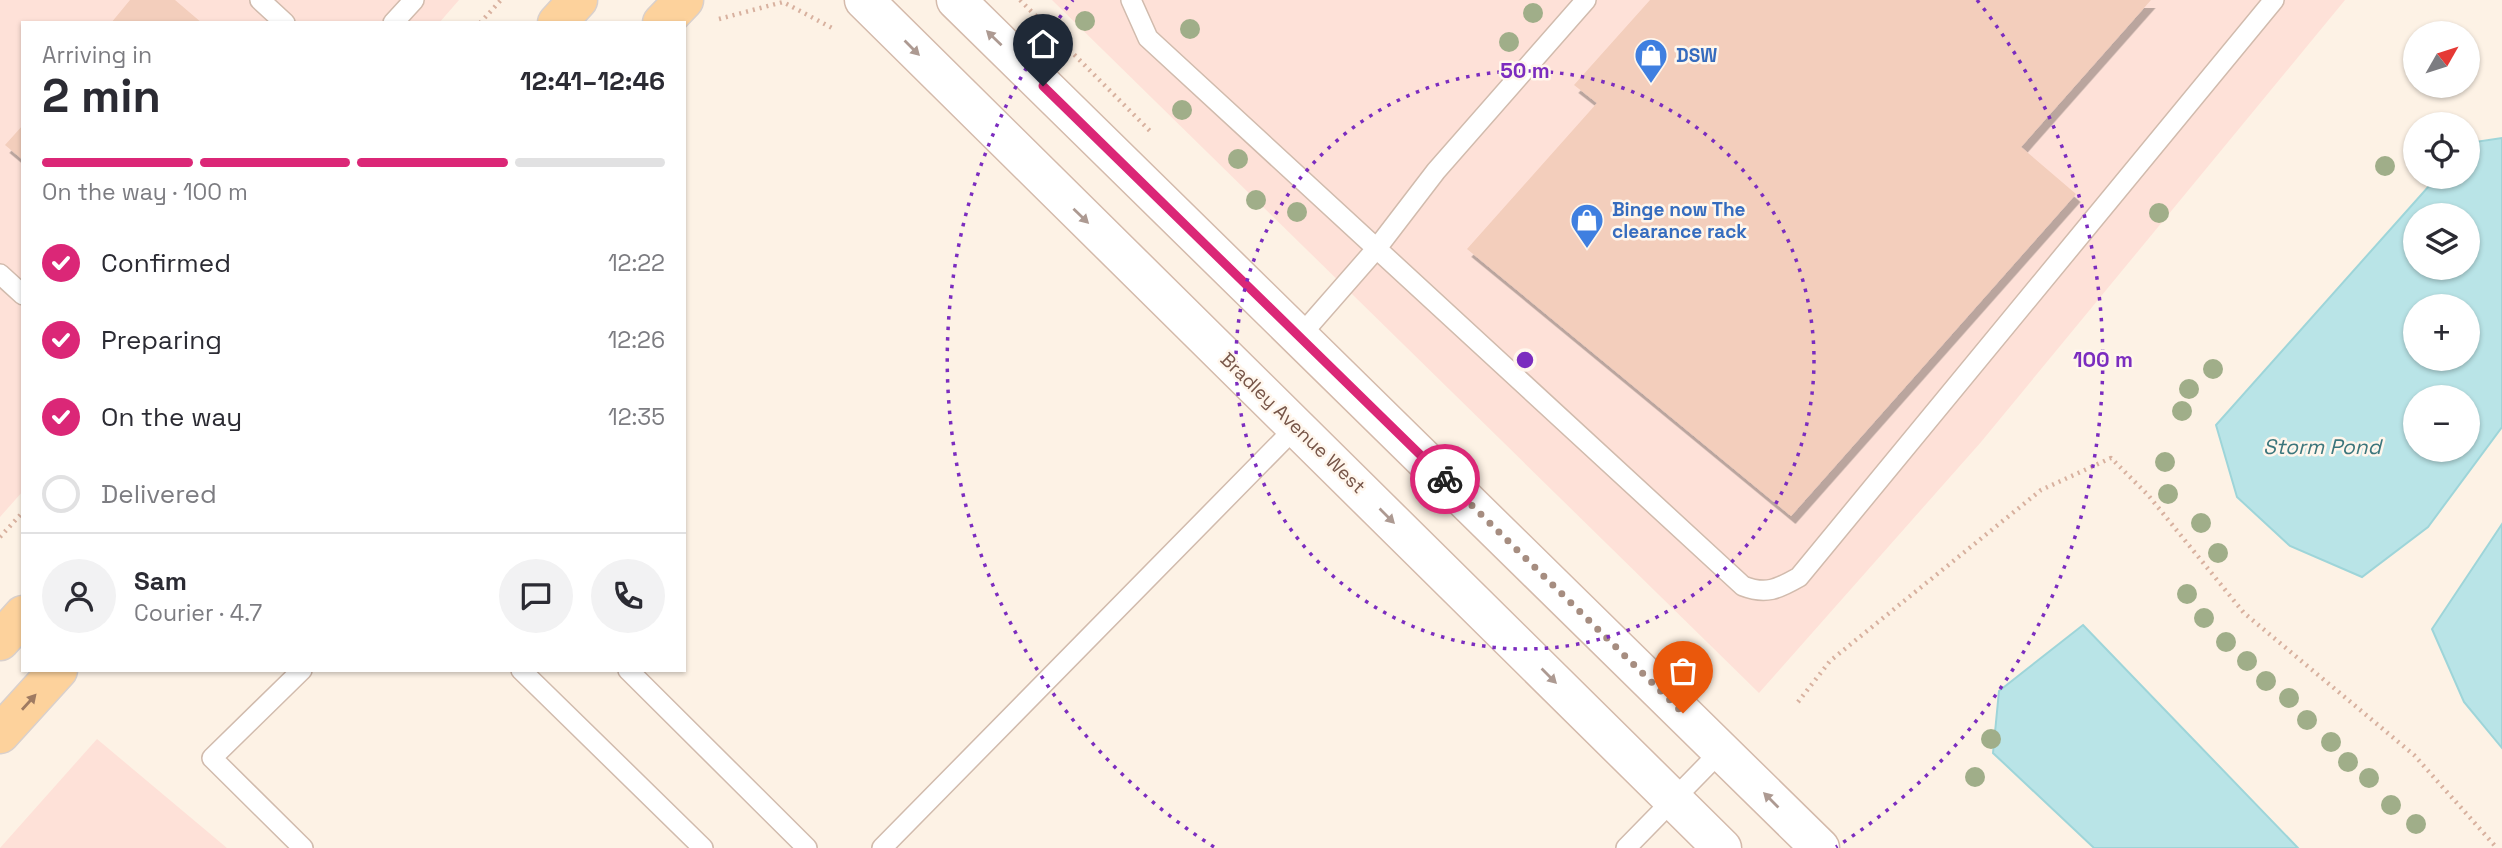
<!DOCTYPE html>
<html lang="en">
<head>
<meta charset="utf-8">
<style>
	body { margin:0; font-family:"Space Grotesk",sans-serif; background:#f2f2f3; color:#2b2b33; height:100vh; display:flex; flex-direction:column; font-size:26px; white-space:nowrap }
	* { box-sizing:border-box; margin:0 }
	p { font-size:23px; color:#7c7c81 }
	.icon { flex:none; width:38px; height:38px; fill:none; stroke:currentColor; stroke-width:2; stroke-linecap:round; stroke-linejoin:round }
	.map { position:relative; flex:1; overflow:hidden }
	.drawer { position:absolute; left:21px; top:21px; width:665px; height:651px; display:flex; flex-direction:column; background:#fff; border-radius:0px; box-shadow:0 2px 5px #0004 }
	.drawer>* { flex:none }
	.needle { width:46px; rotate:51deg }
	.buttons { position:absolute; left:2403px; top:21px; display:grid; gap:14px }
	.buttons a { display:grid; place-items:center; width:77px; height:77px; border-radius:50%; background:#fff; box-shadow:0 2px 5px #0004; font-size:35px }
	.pin { position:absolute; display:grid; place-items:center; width:60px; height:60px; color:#fff; margin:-72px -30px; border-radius:50% 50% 50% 0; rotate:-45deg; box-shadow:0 0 7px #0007 }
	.pin .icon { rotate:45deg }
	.courier { position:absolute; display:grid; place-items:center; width:70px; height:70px; margin:-35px; border:5px solid #db2777; border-radius:50%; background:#fff; color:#222; box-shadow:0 2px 9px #0007 }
	.overview em { font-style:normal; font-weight:800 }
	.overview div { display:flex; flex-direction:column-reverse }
	.overview { display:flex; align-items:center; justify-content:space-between; height:119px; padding:0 21px }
	h1 { font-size:46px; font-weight:800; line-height:52px }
	.bar { display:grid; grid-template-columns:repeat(4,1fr); gap:10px 7px; align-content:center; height:84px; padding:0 21px }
	.bar i { height:9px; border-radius:5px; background:#e1e1e2 }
	.bar .current { background:#db2777 }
	.bar p { grid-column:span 4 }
	.line { display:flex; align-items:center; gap:18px; padding:0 21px; border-top:2px solid #e1e1e2 }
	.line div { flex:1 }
	.round { display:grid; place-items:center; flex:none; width:74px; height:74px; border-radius:37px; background:#f2f2f3 }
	ol { padding:0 21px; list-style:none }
	li { display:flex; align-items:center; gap:21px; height:77px }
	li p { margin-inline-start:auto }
	li .icon { padding:7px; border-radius:50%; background:#db2777; color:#fff; stroke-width:4 }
	li:last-child { color:#7c7c81 }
	li i { width:38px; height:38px; border:4px solid #e1e1e2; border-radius:50% }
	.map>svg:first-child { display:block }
	.commercial { fill:#fee1d8 }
	.water { fill:#b9e4e7; stroke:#9ed5d9; stroke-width:2; fill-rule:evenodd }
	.building { fill:#f3cebc; filter:url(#shadow) }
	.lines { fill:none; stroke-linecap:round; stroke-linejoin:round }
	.lane-casing { stroke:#d1bbad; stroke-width:22 }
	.secondary-casing { stroke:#d4baab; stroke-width:41 }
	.primary-casing { stroke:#d9d0cc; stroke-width:41 }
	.path { stroke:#d8b19f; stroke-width:4.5; stroke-dasharray:2 5; stroke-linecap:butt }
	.lane { stroke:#fff; stroke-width:19 }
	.secondary { stroke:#fff; stroke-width:38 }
	.primary { stroke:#fdd29c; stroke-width:38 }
	.tree { fill:#a0ae89 }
	.oneway { fill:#ad9a92 }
	.oneway2 { fill:#9f7b62 }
	.done { stroke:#a68d80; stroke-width:7; stroke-dasharray:0 12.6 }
	.route { stroke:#db2777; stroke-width:9 }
	.ring { fill:none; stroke:#7b2cbf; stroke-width:3.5; stroke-dasharray:3.5 7 }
	.labels { text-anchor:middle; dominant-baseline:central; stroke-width:5; stroke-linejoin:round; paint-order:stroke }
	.shop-label { font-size:19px; font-weight:bold; fill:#366cbe; stroke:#fff6ec; text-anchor:start }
	.street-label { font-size:19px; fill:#775649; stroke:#fff6ec }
	.water-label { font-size:21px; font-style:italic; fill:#3c767c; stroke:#fff6ec }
	.centre { fill:#7b2cbf; stroke:#fff6ec; stroke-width:3.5 }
	.ring-label { font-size:21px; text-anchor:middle; font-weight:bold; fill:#7b2cbf; stroke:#fff6ec; stroke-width:5; stroke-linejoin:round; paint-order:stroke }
</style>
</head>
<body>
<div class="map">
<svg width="2502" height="848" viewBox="0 0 2502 848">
	<defs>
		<filter id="shadow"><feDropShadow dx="4.5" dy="8" stdDeviation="0" flood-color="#0004"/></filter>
	</defs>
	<rect width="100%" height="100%" fill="#fdf2e5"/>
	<path class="commercial" d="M0,0H459L439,23H23V491L0,517Z
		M1052,0H2345L1981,442L1759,693Z
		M97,739L227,848H0Z"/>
	<path class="water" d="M2502,138V427L2428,527L2362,577L2290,546L2237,497L2216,425L2437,177H2468V143ZM2415,215H2468V268H2415ZM2415,306H2468V359H2415ZM2415,397H2468V450H2415Z
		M2502,524V748L2464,702L2432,629Z
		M2083,625L2298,848H2094L1993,753L1999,691Z"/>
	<path class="building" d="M130,0H175L202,23H111Z
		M1650,0H2151L2021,147L2076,194L1791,516L1467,249L1597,103L1574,85Z
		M23,125V160L5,145Z"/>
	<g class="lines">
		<defs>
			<path id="lane" d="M260,0L285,23
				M1131,0L1148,38L1743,586C1766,595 1778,589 1799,577L2274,0
				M393,23L414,0
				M0,274L23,295
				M1300,336L1377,248L1436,171L1586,0
				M302,670L212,758L303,848
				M521,670L703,848
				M628,670L807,848
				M882,848L1297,426
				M1626,848L1721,751"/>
			<path id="secondary" d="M864,0L1722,848
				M956,0L1820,848"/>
			<path id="primary" d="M557,23L578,0
				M662,23L684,0
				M0,641L23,615
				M0,734L58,670"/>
		</defs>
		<use href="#lane" class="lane-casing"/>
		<use href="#secondary" class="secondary-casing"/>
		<use href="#primary" class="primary-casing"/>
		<path class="path" d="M1020,0L1150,131
			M719,19L783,2L834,29
			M480,23L501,0
			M0,537L23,512
			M1798,702L1830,661L2041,490L2111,458L2148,495L2244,613L2414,755L2497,848"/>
		<use href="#lane" class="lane"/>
		<use href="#secondary" class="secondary"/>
		<use href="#primary" class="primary"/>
	</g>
	<g class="tree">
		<circle cx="1533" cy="13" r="10"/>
		<circle cx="1085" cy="21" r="10"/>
		<circle cx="1190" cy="29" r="10"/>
		<circle cx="1509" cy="42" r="10"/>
		<circle cx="1182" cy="110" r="10"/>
		<circle cx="1238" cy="159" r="10"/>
		<circle cx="2385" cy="166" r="10"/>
		<circle cx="1256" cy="200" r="10"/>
		<circle cx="1297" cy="212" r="10"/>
		<circle cx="2159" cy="213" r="10"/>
		<circle cx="2213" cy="369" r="10"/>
		<circle cx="2189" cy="389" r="10"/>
		<circle cx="2182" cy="411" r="10"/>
		<circle cx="2165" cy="462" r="10"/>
		<circle cx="2168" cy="494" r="10"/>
		<circle cx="2201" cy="523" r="10"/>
		<circle cx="2218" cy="553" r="10"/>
		<circle cx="2187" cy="594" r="10"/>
		<circle cx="2204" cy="618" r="10"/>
		<circle cx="2226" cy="642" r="10"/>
		<circle cx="2247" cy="661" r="10"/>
		<circle cx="2266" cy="681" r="10"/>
		<circle cx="2289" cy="698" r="10"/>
		<circle cx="2307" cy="720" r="10"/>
		<circle cx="1991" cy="739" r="10"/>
		<circle cx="2331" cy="742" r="10"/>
		<circle cx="2348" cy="762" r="10"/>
		<circle cx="1975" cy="777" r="10"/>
		<circle cx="2369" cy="778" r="10"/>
		<circle cx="2391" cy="805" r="10"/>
		<circle cx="2416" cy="824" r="10"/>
	</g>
	<defs><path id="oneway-solid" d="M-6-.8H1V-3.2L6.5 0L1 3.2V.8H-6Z" transform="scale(1.75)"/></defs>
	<g class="oneway">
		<use href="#oneway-solid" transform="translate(994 38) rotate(-136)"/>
		<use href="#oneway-solid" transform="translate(912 48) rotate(45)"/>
		<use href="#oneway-solid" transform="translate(1081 216) rotate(44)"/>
		<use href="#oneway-solid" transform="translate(1387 516) rotate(45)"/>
		<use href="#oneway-solid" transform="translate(1549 676) rotate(45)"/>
		<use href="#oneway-solid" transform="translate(1771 800) rotate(-135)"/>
	</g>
	<use class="oneway2" href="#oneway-solid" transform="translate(29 702) rotate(-48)"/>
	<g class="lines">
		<path class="done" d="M1445,479L1683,713"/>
		<path class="route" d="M1043,86L1445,479"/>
	</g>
	<g class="ring">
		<circle cx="1525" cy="360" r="289"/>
		<path d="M1214 847A578 578 0 0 1 1073 0M1977 0A578 578 0 0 1 1836 847"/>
	</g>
	<defs>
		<symbol id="shop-pin" viewBox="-11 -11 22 30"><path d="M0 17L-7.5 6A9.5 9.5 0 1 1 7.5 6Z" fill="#3f7fe0" stroke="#fff6ec"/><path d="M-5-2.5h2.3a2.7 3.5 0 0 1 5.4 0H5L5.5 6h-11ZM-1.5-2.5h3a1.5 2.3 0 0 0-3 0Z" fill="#fff"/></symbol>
	</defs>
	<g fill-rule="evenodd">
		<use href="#shop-pin" x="1632" y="36" width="38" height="52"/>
		<use href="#shop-pin" x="1568" y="201" width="38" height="52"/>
	</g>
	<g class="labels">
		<g class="shop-label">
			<text x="1676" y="55">DSW</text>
			<text x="1612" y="209">Binge now The<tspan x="1612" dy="22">clearance rack</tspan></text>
		</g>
		<g class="street-label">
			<text transform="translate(1293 423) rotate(44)">Bradley Avenue West</text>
		</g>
		<g class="water-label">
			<text x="2322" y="446">Storm Pond</text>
		</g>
	</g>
	<circle cx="1525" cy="360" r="10" class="centre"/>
	<g class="ring-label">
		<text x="1525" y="78">50 m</text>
		<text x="2103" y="367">100 m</text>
	</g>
</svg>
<div class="buttons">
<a><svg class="needle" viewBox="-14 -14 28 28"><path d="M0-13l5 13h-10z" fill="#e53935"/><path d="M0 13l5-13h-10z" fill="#7c7c81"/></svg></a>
<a><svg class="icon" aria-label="locate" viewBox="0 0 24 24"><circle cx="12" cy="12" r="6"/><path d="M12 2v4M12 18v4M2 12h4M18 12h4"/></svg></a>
<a><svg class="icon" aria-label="layers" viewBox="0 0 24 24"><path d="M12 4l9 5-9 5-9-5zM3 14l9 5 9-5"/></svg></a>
<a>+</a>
<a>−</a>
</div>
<div class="pin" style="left:1683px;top:713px;background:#ea580c"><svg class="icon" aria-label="bag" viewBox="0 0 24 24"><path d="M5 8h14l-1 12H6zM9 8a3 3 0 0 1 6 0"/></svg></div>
<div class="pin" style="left:1043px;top:86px;background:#1f2937"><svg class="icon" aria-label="home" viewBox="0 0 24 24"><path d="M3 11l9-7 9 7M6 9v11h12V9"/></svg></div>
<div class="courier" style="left:1445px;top:479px"><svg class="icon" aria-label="bike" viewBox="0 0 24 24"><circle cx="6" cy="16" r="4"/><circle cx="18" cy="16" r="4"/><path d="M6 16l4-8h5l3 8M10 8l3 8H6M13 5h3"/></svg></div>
<section class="drawer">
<div class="overview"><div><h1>2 min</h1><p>Arriving in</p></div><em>12:41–12:46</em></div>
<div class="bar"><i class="current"></i><i class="current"></i><i class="current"></i><i></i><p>On the way · 100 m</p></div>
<ol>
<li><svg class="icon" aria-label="check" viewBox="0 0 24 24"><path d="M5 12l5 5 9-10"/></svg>Confirmed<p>12:22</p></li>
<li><svg class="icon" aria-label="check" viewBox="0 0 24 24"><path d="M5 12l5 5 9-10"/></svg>Preparing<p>12:26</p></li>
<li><svg class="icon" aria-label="check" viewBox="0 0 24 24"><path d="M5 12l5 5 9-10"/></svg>On the way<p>12:35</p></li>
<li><i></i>Delivered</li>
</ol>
<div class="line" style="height:126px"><a class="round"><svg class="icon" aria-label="person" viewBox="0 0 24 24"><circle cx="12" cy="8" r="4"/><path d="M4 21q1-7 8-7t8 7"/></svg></a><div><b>Sam</b><p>Courier · 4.7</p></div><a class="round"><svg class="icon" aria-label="chat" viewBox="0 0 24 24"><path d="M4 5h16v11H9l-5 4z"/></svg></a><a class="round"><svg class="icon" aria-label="phone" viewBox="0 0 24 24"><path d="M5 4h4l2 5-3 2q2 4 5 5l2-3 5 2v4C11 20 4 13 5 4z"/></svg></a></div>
</section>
</div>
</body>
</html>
